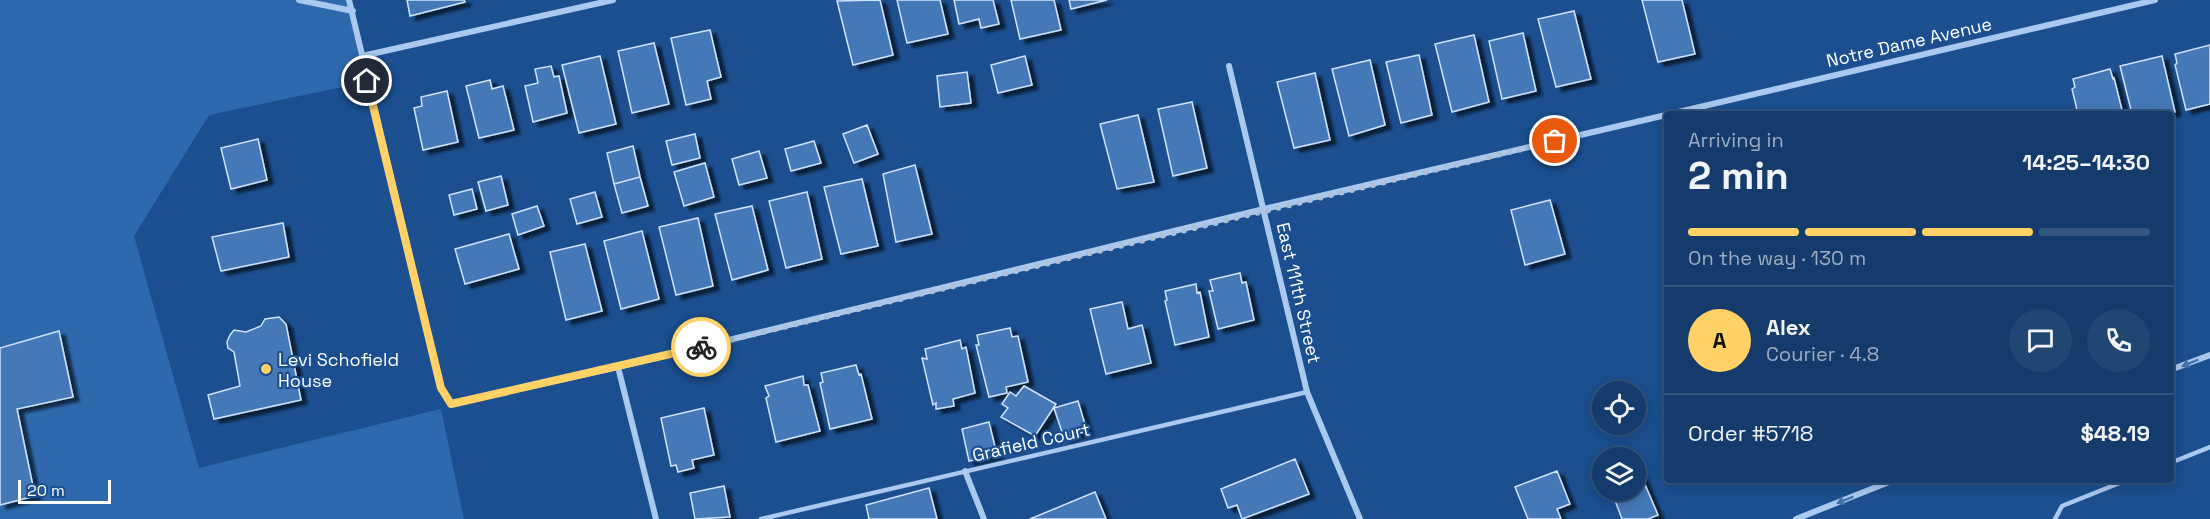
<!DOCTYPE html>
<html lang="en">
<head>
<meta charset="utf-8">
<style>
	body { margin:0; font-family:"Space Grotesk",sans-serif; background:#214673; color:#f1f3f6; height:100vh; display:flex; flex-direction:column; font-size:22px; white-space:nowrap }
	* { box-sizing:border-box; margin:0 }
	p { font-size:20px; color:#9dadc1 }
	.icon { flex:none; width:33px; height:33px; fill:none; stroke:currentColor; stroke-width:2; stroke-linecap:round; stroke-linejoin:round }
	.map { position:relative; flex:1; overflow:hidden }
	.drawer { position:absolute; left:1664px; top:111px; width:510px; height:372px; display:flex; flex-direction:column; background:#143b6b; border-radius:6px; box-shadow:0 3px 15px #0003,0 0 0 2px #33557e }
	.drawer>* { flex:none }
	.fabs { position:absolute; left:1592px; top:381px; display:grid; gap:12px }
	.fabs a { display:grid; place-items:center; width:54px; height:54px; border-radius:50%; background:#143b6b; box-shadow:0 3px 15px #0003,0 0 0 2px #33557e; font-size:30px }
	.scale { position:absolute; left:18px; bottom:15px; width:93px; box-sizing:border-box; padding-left:6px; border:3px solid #fff; border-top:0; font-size:16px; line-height:21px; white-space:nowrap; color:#fff; -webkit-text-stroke:4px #1b4f8f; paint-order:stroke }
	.pin { position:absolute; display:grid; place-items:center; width:51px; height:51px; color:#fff; margin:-26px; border:3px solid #fff; border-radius:50%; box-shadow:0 2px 6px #0007 }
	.courier { position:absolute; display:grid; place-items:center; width:60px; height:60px; margin:-30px; border:4px solid #ffd166; border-radius:50%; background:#fff; color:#222; box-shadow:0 2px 8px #0007 }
	.summary em { font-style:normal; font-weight:700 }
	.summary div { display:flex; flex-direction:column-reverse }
	.summary { display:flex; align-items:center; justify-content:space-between; height:102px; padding:0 24px }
	h1 { font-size:39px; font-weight:700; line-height:45px }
	.bar { display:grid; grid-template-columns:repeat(4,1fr); gap:9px 6px; align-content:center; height:72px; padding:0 24px }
	.bar i { height:8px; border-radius:4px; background:#33557e }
	.bar .on { background:#ffd166 }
	.bar p { grid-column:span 4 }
	.line { display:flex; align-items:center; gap:15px; padding:0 24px; border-top:2px solid #33557e }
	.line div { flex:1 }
	.round { display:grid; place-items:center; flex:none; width:63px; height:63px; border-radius:32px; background:#214673 }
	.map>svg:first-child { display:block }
	.green { fill:#2e69ad }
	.building { fill:#4478b7; stroke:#cfe3fa; stroke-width:1.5; filter:url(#shadow) }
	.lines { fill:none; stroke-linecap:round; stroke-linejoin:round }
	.service { stroke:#a9c9ee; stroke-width:4.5 }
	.minor { stroke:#a9c9ee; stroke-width:6 }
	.oneway { fill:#4674ac }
	.done { stroke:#afc1d8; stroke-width:6; stroke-dasharray:0 10.8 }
	.route { stroke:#ffd166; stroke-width:8 }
	.poi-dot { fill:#ffd166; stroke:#1b4f8f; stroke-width:2 }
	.labels { text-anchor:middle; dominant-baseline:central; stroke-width:4.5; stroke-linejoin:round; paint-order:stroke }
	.street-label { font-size:18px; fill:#fff; stroke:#1b4f8f }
	.poi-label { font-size:18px; fill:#fff; stroke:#1b4f8f; text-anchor:start }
</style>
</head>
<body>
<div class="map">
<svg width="2210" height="519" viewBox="0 0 2210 519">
	<defs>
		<filter id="shadow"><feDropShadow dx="6" dy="4" stdDeviation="1.5" flood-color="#0009"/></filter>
	</defs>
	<rect width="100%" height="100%" fill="#1b4f8f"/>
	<path class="green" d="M0,0H349L367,82L209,115L134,236L199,468L441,409L464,519H0Z"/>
	<path class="building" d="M407,0H464L465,2L410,16Z
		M880,0L893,55L853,65L837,1Z
		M897,0H940L948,34L907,43Z
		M954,0H993L999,24L981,28L979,19L959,24Z
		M1011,0H1054L1061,30L1020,39Z
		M1069,0H1107L1071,9Z
		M1642,0H1682L1695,54L1658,62Z
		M1574,11L1591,79L1556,87L1538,19Z
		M710,30L721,77L707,81L711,99L686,105L671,38Z
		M1523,33L1536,91L1502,99L1489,41Z
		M1474,35L1489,102L1452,112L1435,44Z
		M654,43L669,104L632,113L618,51Z
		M2210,45V104L2186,110L2175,65L2177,63L2175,54Z
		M1419,55L1432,115L1401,123L1386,62Z
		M600,56L616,124L579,133L562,65Z
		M1025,56L1032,85L998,93L991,65Z
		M2162,56L2175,112L2166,114H2132L2120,66Z
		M1370,60L1385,125L1349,136L1332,69Z
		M551,66L554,77L559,76L567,113L533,122L525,86L538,83L535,69Z
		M2110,69L2113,79L2114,78L2123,114H2078L2072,89L2075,87L2073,79Z
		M967,72L971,103L940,107L937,76Z
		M1315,73L1330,140L1294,148L1277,82Z
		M490,80L492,89L503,86L514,130L479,138L466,86Z
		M447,91L458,142L423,150L414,108L422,106L421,97Z
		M1192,102L1207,168L1173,176L1158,109Z
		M1138,115L1154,182L1117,189L1100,124Z
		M867,125L878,154L854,163L843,134Z
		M695,134L700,158L672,165L666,141Z
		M258,139L267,180L231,189L221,148Z
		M814,141L821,163L791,171L785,149Z
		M633,146L640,177L614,184L607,153Z
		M759,151L767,178L739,185L732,159Z
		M705,163L714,197L684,206L674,172Z
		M915,165L932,234L896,242L883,174Z
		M501,176L508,205L486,211L478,182Z
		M640,177L648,206L622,213L614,184Z
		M862,179L878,246L841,254L824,187Z
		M472,189L477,209L454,215L449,195Z
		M595,192L602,217L577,224L570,199Z
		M807,192L822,259L786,268L769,201Z
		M1550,200L1565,254L1525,265L1511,210Z
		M537,206L544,226L518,235L512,214Z
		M752,206L768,270L732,280L715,214Z
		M698,218L713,286L676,295L659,227Z
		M283,223L289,257L221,271L212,237Z
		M642,231L659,299L621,309L604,241Z
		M509,234L519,269L465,284L455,249Z
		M585,244L602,311L566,320L550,252Z
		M1240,273L1242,283L1246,282L1254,320L1218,329L1209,291H1213L1210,280Z
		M1196,284L1197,293L1200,292L1209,337L1175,345L1165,301L1167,300L1165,291Z
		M1122,302L1128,329L1142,325L1151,363L1106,374L1090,309Z
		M279,317L286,324L301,400L214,419L208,395L240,386L234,352L228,348L227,342L230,335L234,330L246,332L261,326L265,319Z
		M1010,328L1012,337L1018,336L1028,382L1006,387L1007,393L989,397L976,345H979L977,335Z
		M59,331L73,397L17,409L35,496L0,505V348Z
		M960,340L962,349L966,347L975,393L953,399L954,406L936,409V403L933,405L922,358L927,359L925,349Z
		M856,365L859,375L861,374L872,419L830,429L820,383L823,382L821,373Z
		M803,376L804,385H808L820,431L776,442L766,398L769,396L765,386Z
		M1024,386L1056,404L1035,436L1001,417L1008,408L1002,404L1010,392L1016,396Z
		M1078,401L1087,431L1064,438L1054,408Z
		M704,408L714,455L692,460L694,468L678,472L676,465L671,466L661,418Z
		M989,422L997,455L969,461L962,429Z
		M1631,450L1634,458H1613Z
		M1295,459L1309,494L1242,519L1237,505L1228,508L1221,489Z
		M1635,461L1658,515L1648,519H1622L1611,490H1635Z
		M1557,471L1570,504L1557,509L1561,519H1528L1515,487Z
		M724,486L730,517L695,519L690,493Z
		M929,488L937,519H869L866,505Z
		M1095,492L1106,519H1030Z"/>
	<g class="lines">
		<path class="service" d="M2170,463L2210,447
			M761,519L1307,392
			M2055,519L2062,506L2127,480"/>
		<path class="minor" d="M299,0L353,11
			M349,0L441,388L451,404L618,367L1264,209L1666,115
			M362,56L613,0
			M1229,66L1307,392L1360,519
			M1670,114L2155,0
			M618,367L656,519
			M2170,370L2210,355
			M965,471L984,519
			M1796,519L1894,480"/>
	</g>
	<defs><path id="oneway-solid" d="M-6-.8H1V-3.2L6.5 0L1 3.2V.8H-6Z" transform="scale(1.5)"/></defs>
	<g class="oneway">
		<use href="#oneway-solid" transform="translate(2190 363) rotate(158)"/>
		<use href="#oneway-solid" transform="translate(1845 500) rotate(158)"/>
	</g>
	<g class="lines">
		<path class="done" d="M701,347L1555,141"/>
		<path class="route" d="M367,81L441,388L451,404L701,347"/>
	</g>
	<circle class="poi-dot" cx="266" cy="369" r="6"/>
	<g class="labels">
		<g class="street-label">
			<text transform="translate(1909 42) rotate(-13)">Notre Dame Avenue</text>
			<text transform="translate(1299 293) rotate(77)">East 111th Street</text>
			<text transform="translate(1031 442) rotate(-13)">Grafield Court</text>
		</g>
		<g class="poi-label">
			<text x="278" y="359">Levi Schofield<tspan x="278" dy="21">House</tspan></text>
		</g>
	</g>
</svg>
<div class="fabs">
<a><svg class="icon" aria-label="locate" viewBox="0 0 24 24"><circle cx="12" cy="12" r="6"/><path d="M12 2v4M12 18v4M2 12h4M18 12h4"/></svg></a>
<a><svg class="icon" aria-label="layers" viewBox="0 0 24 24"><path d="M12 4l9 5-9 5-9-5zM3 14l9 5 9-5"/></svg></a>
</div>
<div class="scale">20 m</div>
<div class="pin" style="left:1555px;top:141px;background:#ea580c"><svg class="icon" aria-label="bag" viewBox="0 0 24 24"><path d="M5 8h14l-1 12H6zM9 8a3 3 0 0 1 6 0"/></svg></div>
<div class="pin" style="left:367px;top:81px;background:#1f2937"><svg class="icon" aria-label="home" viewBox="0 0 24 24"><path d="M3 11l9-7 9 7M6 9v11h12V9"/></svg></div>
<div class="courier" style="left:701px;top:347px"><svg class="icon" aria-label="bike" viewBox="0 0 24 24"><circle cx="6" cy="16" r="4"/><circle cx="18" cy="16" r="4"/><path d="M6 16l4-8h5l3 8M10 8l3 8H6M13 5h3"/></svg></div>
<section class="drawer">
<div class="summary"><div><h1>2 min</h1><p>Arriving in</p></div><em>14:25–14:30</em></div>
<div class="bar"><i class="on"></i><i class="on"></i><i class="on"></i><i></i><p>On the way · 130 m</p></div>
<div class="line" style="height:108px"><b class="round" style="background:#ffd166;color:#111">A</b><div><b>Alex</b><p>Courier · 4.8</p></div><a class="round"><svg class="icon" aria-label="chat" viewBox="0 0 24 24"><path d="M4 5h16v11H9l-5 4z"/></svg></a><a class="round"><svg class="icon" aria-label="phone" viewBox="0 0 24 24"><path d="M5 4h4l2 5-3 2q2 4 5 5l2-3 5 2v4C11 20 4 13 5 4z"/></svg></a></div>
<div class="line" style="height:78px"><div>Order #5718</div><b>$48.19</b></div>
</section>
</div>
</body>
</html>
